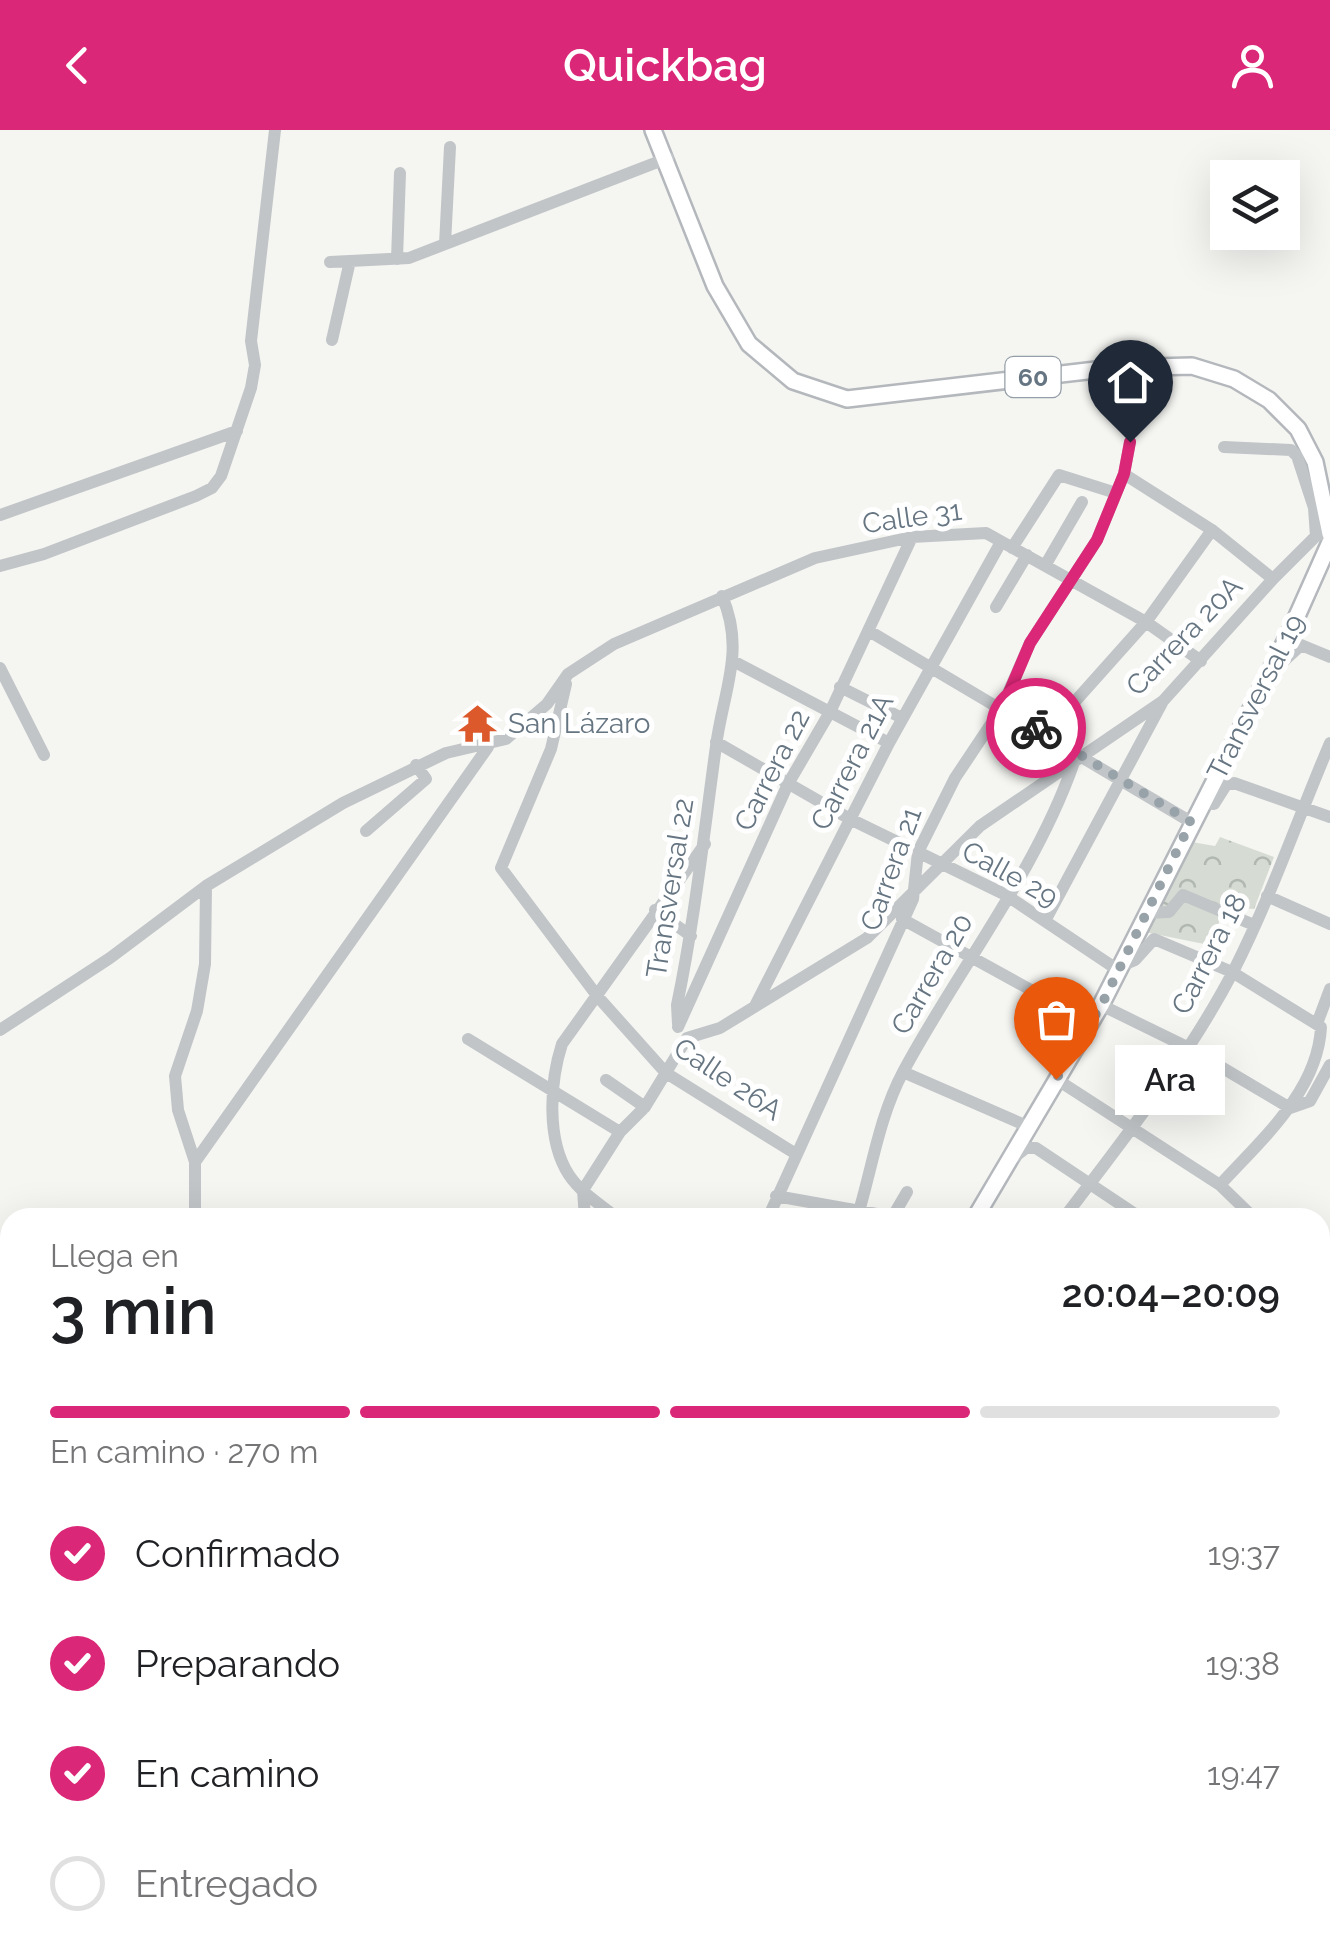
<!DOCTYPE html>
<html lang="es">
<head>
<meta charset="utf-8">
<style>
	body { margin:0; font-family:Raleway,sans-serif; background:#f6f6f6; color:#202124; height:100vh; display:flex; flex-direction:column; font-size:38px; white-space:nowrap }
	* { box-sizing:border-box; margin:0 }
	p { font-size:32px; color:#757577 }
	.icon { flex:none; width:55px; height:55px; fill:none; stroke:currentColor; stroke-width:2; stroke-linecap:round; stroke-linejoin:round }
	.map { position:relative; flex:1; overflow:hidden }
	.sheet { position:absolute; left:0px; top:1078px; width:1330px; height:752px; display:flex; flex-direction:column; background:#fff; border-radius:30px 30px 0 0; box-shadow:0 10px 40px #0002 }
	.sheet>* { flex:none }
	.controls { position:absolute; left:1210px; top:30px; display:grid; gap:20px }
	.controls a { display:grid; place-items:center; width:90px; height:90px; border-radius:0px; background:#fff; box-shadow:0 10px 40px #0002; font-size:50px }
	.pin { position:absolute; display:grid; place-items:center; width:85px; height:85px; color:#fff; margin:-102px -42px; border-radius:50% 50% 50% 0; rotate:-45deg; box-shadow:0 0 10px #0007 }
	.pin .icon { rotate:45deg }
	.courier { position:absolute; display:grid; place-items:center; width:100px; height:100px; margin:-50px; border:8px solid #db2777; border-radius:50%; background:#fff; color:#222; box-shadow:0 2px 12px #0007 }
	.bubble { position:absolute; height:70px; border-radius:0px; background:#fff; box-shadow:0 10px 40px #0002; font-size:32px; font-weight:600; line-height:70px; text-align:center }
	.head em { font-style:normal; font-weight:600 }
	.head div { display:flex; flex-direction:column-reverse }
	.head { display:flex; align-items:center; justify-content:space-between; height:170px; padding:0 50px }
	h1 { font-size:65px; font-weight:600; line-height:75px }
	.bar { display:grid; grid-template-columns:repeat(4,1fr); gap:15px 10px; align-content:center; height:120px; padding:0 50px }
	.bar i { height:12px; border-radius:8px; background:#e0e0e0 }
	.bar .selected { background:#db2777 }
	.bar p { grid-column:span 4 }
	ol { padding:0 50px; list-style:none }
	li { display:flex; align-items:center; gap:30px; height:110px }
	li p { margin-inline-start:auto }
	li .icon { padding:10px; border-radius:50%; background:#db2777; color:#fff; stroke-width:4 }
	li:last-child { color:#757577 }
	li i { width:55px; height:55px; border:5px solid #e0e0e0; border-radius:50% }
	header { display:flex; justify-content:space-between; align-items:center; height:130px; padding:0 50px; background:#db2777; color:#fff; font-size:45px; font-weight:600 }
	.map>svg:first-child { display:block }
	.forest { fill:url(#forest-crowns) }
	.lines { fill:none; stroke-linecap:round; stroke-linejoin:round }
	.major-casing { stroke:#b4b8bc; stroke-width:20 }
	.minor { stroke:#c1c5c8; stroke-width:12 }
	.major { stroke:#fff; stroke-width:15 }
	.done { stroke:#98a2a9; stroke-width:10; stroke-dasharray:0 18 }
	.route { stroke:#db2777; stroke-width:12 }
	.labels { text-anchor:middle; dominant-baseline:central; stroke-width:10; stroke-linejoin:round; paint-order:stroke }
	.shield { fill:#fff; stroke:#949ea8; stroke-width:2.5 }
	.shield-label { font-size:25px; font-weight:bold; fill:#667582 }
	.street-label { font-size:28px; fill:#667582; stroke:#fff }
	.poi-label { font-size:28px; fill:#667582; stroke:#fff; text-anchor:start }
</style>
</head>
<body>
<header><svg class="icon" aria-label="back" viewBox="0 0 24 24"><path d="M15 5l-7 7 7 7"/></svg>Quickbag<svg class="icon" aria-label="person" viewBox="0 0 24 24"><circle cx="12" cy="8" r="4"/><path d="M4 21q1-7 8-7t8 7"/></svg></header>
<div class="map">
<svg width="1330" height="1829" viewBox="0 0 1330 1829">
	<defs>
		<pattern id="forest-crowns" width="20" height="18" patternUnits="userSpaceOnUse" patternTransform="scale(2.5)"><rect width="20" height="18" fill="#d6dcd3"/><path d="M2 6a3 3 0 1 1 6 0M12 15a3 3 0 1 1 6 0" fill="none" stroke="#b1b7b1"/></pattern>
	</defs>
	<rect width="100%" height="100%" fill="#f5f6f2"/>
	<path class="forest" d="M1220,707L1274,727L1254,779L1226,777L1209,815L1135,800L1180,710L1215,716Z"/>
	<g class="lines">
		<defs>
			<path id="major" d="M653,0L715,156L749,214L793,251L847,269L1113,238L1192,236L1234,249L1269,270L1298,299L1315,332L1330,404
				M975,1088L1101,875L1289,504L1330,412
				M977,1820L987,1829"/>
		</defs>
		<use href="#major" class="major-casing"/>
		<path class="minor" d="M445,114L450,17
			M397,129L400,43
			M330,132L409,128L668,28
			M332,210L350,131
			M1224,317L1291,320L1297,326L1314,378L1316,406
			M1124,344L1212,400L1273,449
			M0,385L237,301
			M1012,418L1059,345L1116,363
			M1046,434L1082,372
			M0,436L44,424L196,366L212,358L221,346L251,258L255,235L251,211L275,0
			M996,477L1027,425
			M869,501L1191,692
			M733,531L889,613
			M0,538L44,625
			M1275,539L1301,515L1330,527
			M566,554L551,619L501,738L598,867L666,943L796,1024
			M840,557L902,588
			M1046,604L1146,492L1212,400
			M716,612L850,689L1006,765L1118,840
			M1202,673L1214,674L1226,655L1234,653L1330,687
			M366,701L426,649L416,635
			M1267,766L1330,794
			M655,780L691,806
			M1145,783L1169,782L1183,765L1254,795
			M902,789L1091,893
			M1045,791L1162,573
			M1121,836L1135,830L1154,809L1232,842L1321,897C1318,961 1261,1010 1220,1055
			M1101,875L1189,918L1290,978L1310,971L1330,935
			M755,876L889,613L1001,412
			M1318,891L1330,859
			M678,894L677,875C695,788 704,703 716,616C723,561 746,521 722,466
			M678,897L788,654L830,582L912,407
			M0,900L110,828L206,756L343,673L446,623L506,609L547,574L568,544L614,514L815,428L912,407L986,403L1146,492L1201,531
			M687,908L720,898L867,808L980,696L1163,571L1273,449L1316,406L1330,400
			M468,909L620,1002
			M903,942L1027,996
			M1056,949L1220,1055L1254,1088
			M606,950L645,977
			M1013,1028L1026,1018H1036L1141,1088
			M195,1032L488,617
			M583,1060L620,1002L645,977L687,908
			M583,1060L585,1088
			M776,1066L899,1088
			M893,1086L907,1062
			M195,1088V1032L178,980L175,946L197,881L205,834L206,756
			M617,1088C601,1075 581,1063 569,1045C546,1010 550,951 562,914L705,714
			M768,1088L913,769L918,722L955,648L1001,579L1030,513L1097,410L1124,344L1130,312
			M857,1088C872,1039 879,987 903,942C957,841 1035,743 1073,635
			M1064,1088C1125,1007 1187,930 1234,840C1271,767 1298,688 1330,613
			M1320,1221L1330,1212
			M1320,1278L1330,1285
			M1320,1323L1330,1315
			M1320,1425L1330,1414
			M1320,1432L1330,1439
			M0,1489L10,1496
			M1320,1539L1330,1525
			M1320,1615L1330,1622
			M1320,1718L1330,1708
			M0,1780L10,1788
			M1320,1808L1330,1815
			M49,1820L62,1829
			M130,1820L141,1829
			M356,1820L383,1829
			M519,1820L552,1829
			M1148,1820L1165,1829
			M291,1829L294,1820
			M407,1829L412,1820
			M577,1829L579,1820
			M629,1829L631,1820
			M699,1829L701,1820
			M865,1829L867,1820
			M911,1829L919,1820
			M1065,1829L1073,1820
			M1220,1829L1228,1820"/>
		<use href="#major" class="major"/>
	</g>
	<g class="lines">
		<path class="done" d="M1036,598L1191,692L1102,874L1056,949"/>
		<path class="route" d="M1036,598L1002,579L1030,513L1097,410L1124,344L1130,312"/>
	</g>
	<defs>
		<symbol id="temple-bare" viewBox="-9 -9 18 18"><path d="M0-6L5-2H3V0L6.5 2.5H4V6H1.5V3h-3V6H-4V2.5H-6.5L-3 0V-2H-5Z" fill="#dc592c" stroke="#fff" stroke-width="2.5" paint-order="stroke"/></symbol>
	</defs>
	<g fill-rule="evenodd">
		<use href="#temple-bare" x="450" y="566" width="55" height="55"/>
	</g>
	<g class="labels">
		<rect class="shield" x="1005.5" y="227" width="55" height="40" rx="8"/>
		<g class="shield-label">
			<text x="1033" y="247">60</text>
		</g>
		<g class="street-label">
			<text transform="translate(912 387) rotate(-8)">Calle 31</text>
			<text transform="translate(1184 506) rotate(-46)">Carrera 20A</text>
			<text transform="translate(1256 567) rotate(-63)">Transversal 19</text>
			<text transform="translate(852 632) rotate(-63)">Carrera 21A</text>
			<text transform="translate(772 640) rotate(-63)">Carrera 22</text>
			<text transform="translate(891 739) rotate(-70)">Carrera 21</text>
			<text transform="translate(1010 744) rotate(29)">Calle 29</text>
			<text transform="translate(670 758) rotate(-81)">Transversal 22</text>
			<text transform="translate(1209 824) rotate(-63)">Carrera 18</text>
			<text transform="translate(932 844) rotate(-60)">Carrera 20</text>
			<text transform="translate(728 949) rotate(34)">Calle 26A</text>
		</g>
		<g class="poi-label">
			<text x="508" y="593">San Lázaro</text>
		</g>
	</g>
</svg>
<div class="controls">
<a><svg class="icon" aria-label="layers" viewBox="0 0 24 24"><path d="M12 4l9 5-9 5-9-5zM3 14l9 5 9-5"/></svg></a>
</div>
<div class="pin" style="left:1056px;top:949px;background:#ea580c"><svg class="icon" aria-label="bag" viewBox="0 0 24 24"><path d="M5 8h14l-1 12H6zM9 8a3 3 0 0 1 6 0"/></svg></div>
<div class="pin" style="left:1130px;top:312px;background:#1f2937"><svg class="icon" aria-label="home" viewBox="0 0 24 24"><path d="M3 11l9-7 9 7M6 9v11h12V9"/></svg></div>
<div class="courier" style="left:1036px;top:598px"><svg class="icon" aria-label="bike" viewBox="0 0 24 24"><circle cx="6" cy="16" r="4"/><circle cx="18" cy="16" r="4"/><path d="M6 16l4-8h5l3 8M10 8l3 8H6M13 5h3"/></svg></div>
<div class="bubble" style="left:1115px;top:915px;width:110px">Ara</div>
<section class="sheet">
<div class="head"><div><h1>3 min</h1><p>Llega en</p></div><em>20:04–20:09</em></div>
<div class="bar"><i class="selected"></i><i class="selected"></i><i class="selected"></i><i></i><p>En camino · 270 m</p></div>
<ol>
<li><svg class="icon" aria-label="check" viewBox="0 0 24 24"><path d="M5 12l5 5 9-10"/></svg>Confirmado<p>19:37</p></li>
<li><svg class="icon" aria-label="check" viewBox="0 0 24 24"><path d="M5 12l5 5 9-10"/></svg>Preparando<p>19:38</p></li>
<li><svg class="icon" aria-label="check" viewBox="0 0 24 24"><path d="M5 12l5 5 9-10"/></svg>En camino<p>19:47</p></li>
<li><i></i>Entregado</li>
</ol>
</section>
</div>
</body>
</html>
